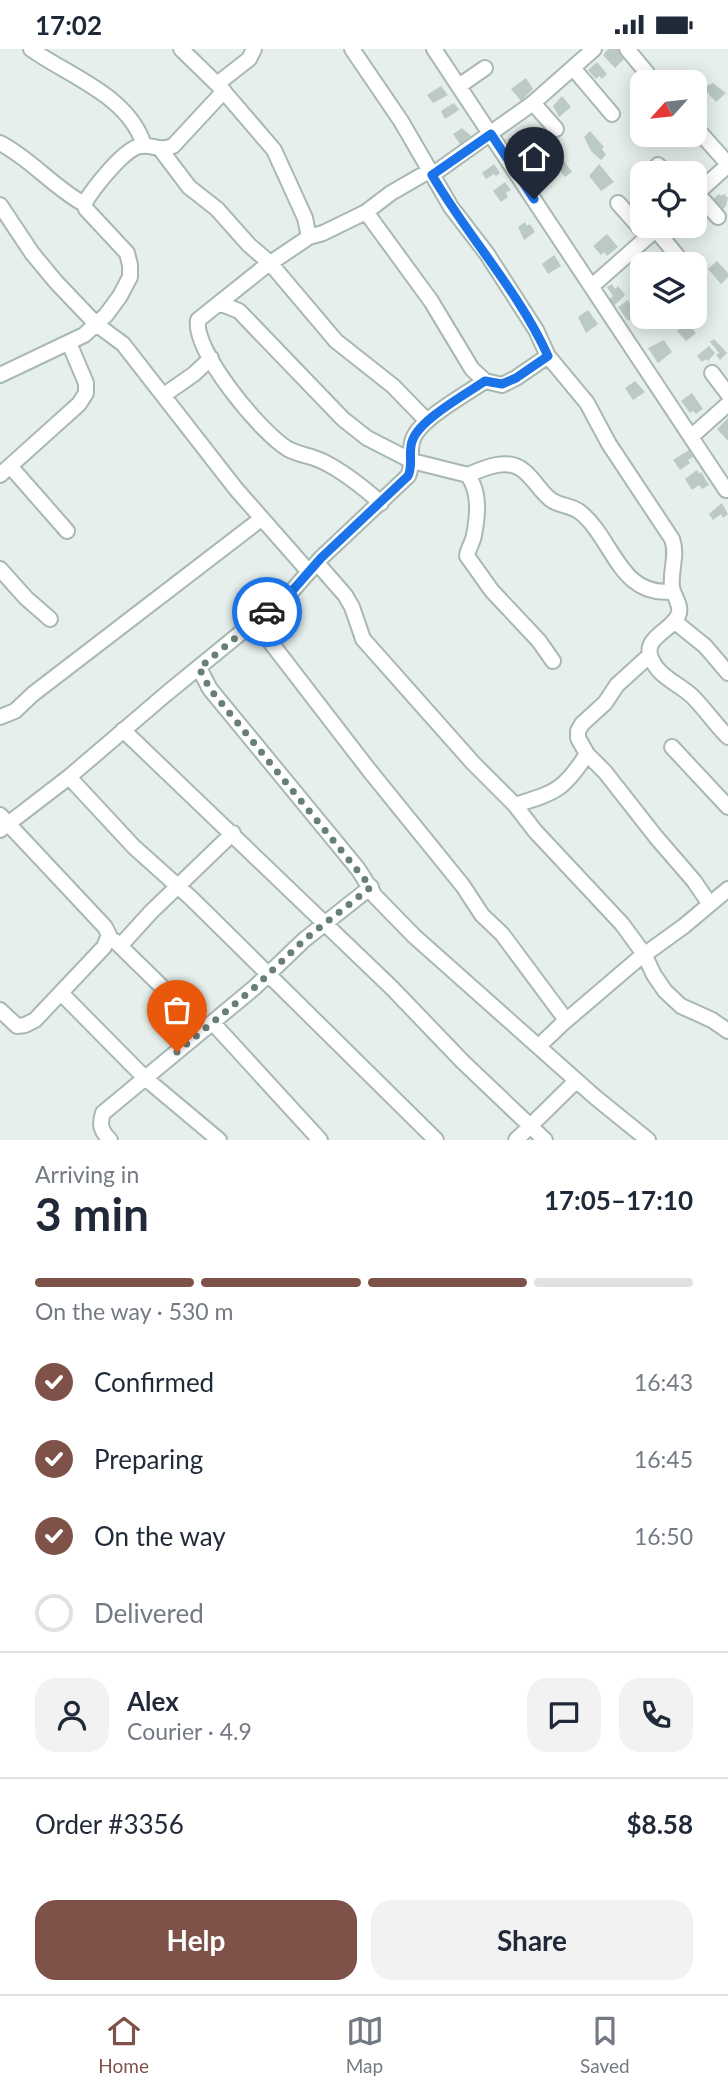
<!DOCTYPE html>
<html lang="en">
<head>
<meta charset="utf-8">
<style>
	body { margin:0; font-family:Lato,sans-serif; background:#f2f2f3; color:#1f2937; height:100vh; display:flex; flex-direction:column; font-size:26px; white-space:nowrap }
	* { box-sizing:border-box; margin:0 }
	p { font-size:23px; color:#747a83 }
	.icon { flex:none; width:38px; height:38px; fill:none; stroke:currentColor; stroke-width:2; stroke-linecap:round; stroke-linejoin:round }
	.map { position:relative; height:1091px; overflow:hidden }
	.details { display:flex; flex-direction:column; background:#fff; flex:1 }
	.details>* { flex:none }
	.needle { width:46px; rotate:243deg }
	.buttons { position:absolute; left:630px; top:21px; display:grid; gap:14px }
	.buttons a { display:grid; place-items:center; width:77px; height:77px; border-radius:14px; background:#fff; box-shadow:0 4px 18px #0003; font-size:35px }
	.pin { position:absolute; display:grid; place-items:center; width:60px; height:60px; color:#fff; margin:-72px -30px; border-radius:50% 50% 50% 0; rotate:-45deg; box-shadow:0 0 7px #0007 }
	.pin .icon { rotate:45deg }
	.courier { position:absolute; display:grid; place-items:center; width:70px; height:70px; margin:-35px; border:5px solid #1a73e8; border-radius:50%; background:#fff; color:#222; box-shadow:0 2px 9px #0007 }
	.headline em { font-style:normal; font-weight:700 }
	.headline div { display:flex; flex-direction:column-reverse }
	.headline { display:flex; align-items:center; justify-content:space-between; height:119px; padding:0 35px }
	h1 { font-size:46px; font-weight:700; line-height:52px }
	.bar { display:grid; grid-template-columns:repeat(4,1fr); gap:10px 7px; align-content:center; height:84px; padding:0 35px }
	.bar i { height:9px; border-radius:5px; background:#e0e1e3 }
	.bar .active { background:#7f5249 }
	.bar p { grid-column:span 4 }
	.line { display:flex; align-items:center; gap:18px; padding:0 35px; border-top:2px solid #e0e1e3 }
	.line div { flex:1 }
	.round { display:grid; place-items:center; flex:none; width:74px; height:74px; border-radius:21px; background:#f2f2f3 }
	ol { padding:0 35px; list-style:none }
	li { display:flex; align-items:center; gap:21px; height:77px }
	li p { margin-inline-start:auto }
	li .icon { padding:7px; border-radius:50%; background:#7f5249; color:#fff; stroke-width:4 }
	li:last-child { color:#747a83 }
	li i { width:38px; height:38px; border:4px solid #e0e1e3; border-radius:50% }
	.button { display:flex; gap:14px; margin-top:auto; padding:14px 35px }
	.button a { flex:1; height:80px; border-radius:21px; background:#7f5249; color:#fff; font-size:28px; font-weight:700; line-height:80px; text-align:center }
	.button a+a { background:#f2f2f3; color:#1f2937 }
	.status { display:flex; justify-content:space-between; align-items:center; height:49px; padding:0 35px; background:#fff; direction:ltr }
	.status svg { height:19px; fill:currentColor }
	.tab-bar { display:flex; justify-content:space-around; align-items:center; height:98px; border-top:2px solid #e0e1e3; background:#fff; font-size:19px; color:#747a83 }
	.tab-bar a { display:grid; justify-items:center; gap:4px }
	.tab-bar .active { color:#7f5249 }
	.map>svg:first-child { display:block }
	.building { fill:#bbcac4 }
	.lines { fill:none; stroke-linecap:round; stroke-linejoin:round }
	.minor-casing { stroke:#a8b8b2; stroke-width:18 }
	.minor { stroke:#fff; stroke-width:14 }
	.done { stroke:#687f78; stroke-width:7; stroke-dasharray:0 12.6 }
	.route { stroke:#1a73e8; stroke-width:9 }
</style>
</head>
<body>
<div class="status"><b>17:02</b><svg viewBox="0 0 49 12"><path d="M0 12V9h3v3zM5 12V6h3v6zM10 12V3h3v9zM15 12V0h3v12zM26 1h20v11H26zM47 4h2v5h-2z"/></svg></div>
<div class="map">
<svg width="728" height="1091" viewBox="0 0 728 1091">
	<rect width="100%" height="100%" fill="#e6efeb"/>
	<path class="building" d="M608,0H623L627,7L615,19L603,6Z
		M597,13L607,25L602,30L599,27L596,30L588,21Z
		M526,29L533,40L521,52L511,40Z
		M713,34L726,44L716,53L703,39Z
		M441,37L448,46L433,54L427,46Z
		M562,47L571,58L559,68L553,57Z
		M454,54L459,61L445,70L441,62Z
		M462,79L471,87L460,95L453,85Z
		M520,81L525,88L522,90L528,99L519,106L517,104L515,106L512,102L514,100L507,91Z
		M590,82L604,98L602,100L606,106L601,111L591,102L584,88Z
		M562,109L572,123L565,128L554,114Z
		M494,115L500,124L496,127L494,125L486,130L482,124Z
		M599,115L614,133L601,142L589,127Z
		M505,133L511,141L506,144L508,148L501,153L493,142Z
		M719,145L721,147L724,145L728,149L726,157L722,161L712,151Z
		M525,173L527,177L530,175L535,183L524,191L518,178Z
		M607,185L618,198L607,207L604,203L601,206L593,197Z
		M554,206L561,217L548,225L542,215Z
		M643,207L650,215H642V228L632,218L636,215L634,213Z
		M717,212L728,224V228L721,235L708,220Z
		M612,235L615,240L618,237L625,246L614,257L609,250L613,247L607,238Z
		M640,249L642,252V262L628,272L618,258L628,251L630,255Z
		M588,261L598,275L586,284L578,268Z
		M686,273L696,284L686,292L677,282Z
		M714,290L727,304L720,311L716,306L719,304L710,293Z
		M664,291L672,303L658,314L648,299Z
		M709,297L715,304L708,312L706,310L702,313L697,307Z
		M635,332L645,343L633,351L625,339Z
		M692,344L703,360L696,365L693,362L690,364L681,352Z
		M728,369V392L717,380Z
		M689,401L693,408L688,411L690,414L680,421L673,411Z
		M697,421L699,425L701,423L709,436L702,440L699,436L692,441L685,430Z
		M722,454L728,465L723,469L721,465L713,471L709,465Z"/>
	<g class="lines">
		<defs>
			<path id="minor" d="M31,0C70,28 128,46 144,96
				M181,0L220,38L274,101L305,169L309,188
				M352,0L401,72L451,158L487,205L536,281L548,307L516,329L502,336L485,332L472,320L431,252L366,163
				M434,0L726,441
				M627,0L647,24
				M573,19L612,65
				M217,35L249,10L254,0
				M459,37L485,19
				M533,54L556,80
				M696,79L728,115
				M0,94C31,110 53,138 84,155
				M161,101L189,138L217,160L249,196L270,214L336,292L393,337L427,372
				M658,116L665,124
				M432,126L533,54L594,0
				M697,144L718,168
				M695,146L728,116
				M618,154L648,188
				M0,156L32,204L56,233L96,275L123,295L236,440L309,523
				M656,181L683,214
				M592,237L660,177
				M219,254L239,262L343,370L367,389L412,412L468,426C480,444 478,465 474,486C473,494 468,499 467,507L492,542L539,592L553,612
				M548,307L587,354L609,395L672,490C678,506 670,521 672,538C673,546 681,555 679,564C675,580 645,587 650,606C656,627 678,634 692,647C705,660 715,675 728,688
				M712,324L728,345
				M0,326L84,286L106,266L120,247L130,228V216L127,204L86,160L84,155C92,141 125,98 141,97C155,95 156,103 173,97L224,42
				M164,346L194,325L211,309
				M692,387L728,355
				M10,417L67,482
				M0,426L79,355L86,344V334L69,294
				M468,426C484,419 508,408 524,422C534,430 540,442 550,450C558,457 571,456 580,463C613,489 620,550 673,542
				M381,454C364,439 344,423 324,413C313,407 299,406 288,400C261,384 193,302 198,271L263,219L309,188L323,184L366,163L391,144L429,122
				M317,514L345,546L352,558L363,590L473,714L515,756L535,782L622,875L644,905L654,926L665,942L681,957L712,971L728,982
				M0,520L26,549L50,570
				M674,572L705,597L728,624
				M255,573L369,721L463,837L482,866L502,885L566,971
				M650,606L617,636L605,654L582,675L578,682V689L587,705L605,723L656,788L694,832L709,854
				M199,619L210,640L358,820L375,847L414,887L595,1048L648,1091
				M0,668L15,662L33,645L261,470
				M123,681L392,939L463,1013L545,1091
				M672,698L728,758
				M69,728L134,798L192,850L436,1091
				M515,756C556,743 563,742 587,705
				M0,766L105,878L109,886L104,898L35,971L25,976L17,977L0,961
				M0,781L69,728L166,645L292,542L321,509L408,427C414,415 408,403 413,390C420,370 466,345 485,332
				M115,892L205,980
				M121,896L151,863L233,784
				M61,944L145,1029L219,1091
				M213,974L320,1091
				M539,997L562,975L637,911L684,877L728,840
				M110,1091C101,1082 99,1076 103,1064L254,939L304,891L371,838
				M516,1091L576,1032"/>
		</defs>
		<use href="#minor" class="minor-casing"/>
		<use href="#minor" class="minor"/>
	</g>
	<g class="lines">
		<path class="done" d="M177,1003L254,939L304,891L371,838L210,640L199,619L267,563"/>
		<path class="route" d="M267,563L292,542L321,509L408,427C414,415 407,403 413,390C421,370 466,345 485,332L502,335L516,329L548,307C518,241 468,188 432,126L491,85L534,150"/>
	</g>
</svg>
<div class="buttons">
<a><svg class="needle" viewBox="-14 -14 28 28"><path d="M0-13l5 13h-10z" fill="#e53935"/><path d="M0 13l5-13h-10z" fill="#747a83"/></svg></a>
<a><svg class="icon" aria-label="locate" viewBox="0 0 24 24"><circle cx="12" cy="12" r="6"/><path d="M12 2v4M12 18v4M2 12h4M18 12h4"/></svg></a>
<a><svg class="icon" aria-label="layers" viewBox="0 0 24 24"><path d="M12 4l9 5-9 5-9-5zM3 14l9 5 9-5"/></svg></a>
</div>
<div class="pin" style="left:177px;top:1003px;background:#ea580c"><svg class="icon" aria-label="bag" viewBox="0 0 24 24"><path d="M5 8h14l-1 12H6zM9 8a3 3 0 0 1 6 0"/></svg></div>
<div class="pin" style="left:534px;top:150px;background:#1f2937"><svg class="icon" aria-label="home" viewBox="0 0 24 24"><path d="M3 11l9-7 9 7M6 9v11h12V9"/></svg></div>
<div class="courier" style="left:267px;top:563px"><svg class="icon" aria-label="car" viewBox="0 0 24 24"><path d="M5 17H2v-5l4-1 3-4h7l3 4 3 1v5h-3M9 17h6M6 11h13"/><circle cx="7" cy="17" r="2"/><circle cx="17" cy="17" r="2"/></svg></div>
</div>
<section class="details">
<div class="headline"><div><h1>3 min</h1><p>Arriving in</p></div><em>17:05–17:10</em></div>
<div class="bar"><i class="active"></i><i class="active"></i><i class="active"></i><i></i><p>On the way · 530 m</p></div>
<ol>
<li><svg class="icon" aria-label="check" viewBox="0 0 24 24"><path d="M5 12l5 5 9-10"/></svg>Confirmed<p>16:43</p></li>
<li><svg class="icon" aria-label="check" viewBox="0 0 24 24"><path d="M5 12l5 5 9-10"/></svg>Preparing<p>16:45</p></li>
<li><svg class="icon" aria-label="check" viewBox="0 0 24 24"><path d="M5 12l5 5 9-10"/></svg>On the way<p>16:50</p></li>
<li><i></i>Delivered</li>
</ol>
<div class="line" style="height:126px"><a class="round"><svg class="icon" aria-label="person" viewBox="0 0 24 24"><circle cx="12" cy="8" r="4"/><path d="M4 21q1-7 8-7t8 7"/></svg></a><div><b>Alex</b><p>Courier · 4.9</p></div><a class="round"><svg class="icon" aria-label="chat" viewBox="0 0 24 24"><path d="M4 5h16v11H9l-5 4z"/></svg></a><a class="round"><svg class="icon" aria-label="phone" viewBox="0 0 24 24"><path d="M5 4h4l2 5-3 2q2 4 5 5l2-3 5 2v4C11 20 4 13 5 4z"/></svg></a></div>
<div class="line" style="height:91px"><div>Order #3356</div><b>$8.58</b></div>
<div class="button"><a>Help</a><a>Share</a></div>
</section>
<nav class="tab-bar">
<a class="active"><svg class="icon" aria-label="home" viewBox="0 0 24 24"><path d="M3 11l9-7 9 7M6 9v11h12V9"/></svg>Home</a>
<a><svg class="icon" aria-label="map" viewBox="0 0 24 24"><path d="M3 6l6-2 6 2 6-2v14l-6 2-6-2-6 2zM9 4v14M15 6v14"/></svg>Map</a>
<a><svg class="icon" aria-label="saved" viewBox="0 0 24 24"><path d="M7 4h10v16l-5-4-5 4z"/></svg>Saved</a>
</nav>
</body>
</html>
